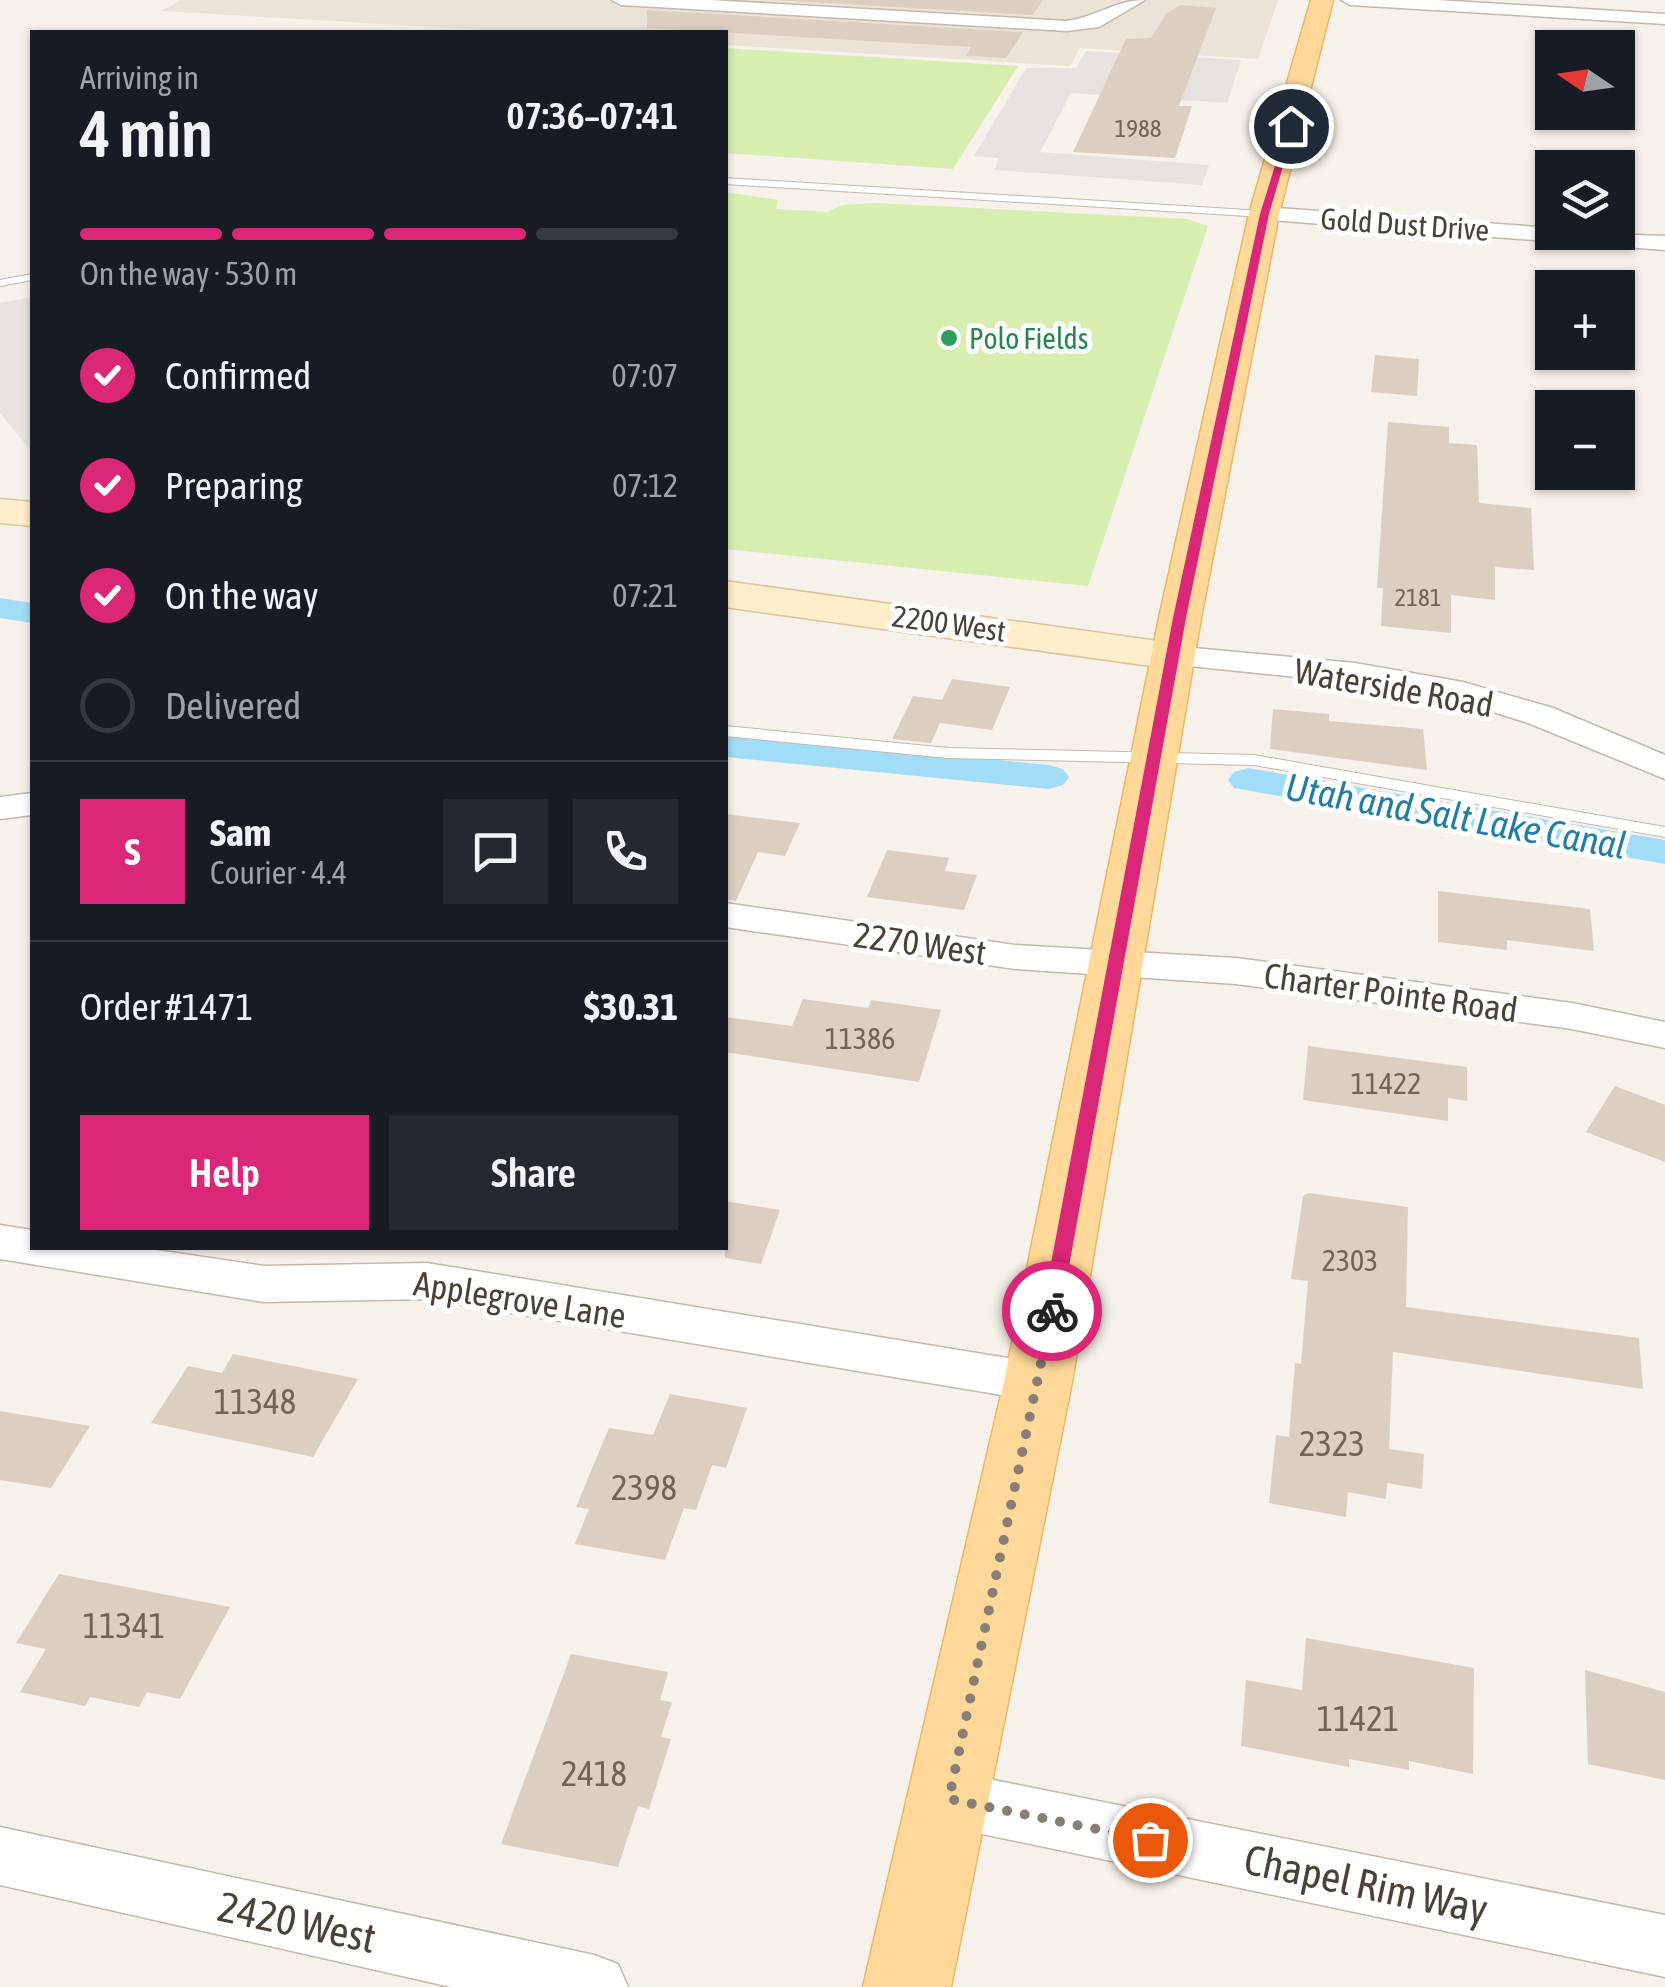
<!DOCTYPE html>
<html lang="en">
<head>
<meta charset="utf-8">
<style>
	body { margin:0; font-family:"Asap Condensed",sans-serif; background:#242831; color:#f1f3f6; height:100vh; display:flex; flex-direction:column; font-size:38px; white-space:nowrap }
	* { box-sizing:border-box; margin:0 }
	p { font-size:32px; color:#9ea1a6 }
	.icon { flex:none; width:55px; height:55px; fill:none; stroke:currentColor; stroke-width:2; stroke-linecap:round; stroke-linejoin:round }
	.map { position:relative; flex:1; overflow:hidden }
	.sheet { position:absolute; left:30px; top:30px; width:698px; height:1220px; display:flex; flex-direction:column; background:#171b24; border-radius:0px; box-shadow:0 2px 8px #0004 }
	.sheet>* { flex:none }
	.needle { width:65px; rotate:283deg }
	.buttons { position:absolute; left:1535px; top:30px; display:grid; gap:20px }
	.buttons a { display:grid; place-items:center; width:100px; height:100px; border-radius:0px; background:#171b24; box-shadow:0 2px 8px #0004; font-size:50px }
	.pin { position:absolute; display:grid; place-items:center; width:85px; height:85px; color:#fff; margin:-42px; border:5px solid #fff; border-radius:50%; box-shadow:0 2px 10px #0007 }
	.courier { position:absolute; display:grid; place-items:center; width:100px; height:100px; margin:-50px; border:8px solid #db2777; border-radius:50%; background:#fff; color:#222; box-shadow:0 2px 12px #0007 }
	.overview em { font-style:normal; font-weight:600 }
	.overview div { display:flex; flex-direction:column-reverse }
	.overview { display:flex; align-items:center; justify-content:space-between; height:170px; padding:0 50px }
	h1 { font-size:65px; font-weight:600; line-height:75px }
	.bar { display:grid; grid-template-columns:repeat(4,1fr); gap:15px 10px; align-content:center; height:120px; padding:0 50px }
	.bar i { height:12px; border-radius:8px; background:#363941 }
	.bar .current { background:#db2777 }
	.bar p { grid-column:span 4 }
	.line { display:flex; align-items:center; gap:25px; padding:0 50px; border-top:2px solid #363941 }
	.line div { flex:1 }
	.round { display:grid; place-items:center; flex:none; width:105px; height:105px; border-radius:0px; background:#242831 }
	ol { padding:0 50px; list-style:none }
	li { display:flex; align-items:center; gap:30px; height:110px }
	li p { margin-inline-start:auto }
	li .icon { padding:10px; border-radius:50%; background:#db2777; color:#fff; stroke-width:4 }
	li:last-child { color:#9ea1a6 }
	li i { width:55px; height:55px; border:5px solid #363941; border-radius:50% }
	.cta { display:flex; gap:20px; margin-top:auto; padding:20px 50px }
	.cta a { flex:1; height:115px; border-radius:0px; background:#db2777; color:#fff; font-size:40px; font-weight:600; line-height:115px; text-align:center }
	.cta a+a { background:#242831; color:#f1f3f6 }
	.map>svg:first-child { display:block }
	.residential { fill:#ebe3d8 }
	.green { fill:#d8eeb0 }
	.parking { fill:#e5e2df }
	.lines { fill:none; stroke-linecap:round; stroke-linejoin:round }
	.canal { fill:#a2ddf7; fill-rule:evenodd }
	.building { fill:#dccfc1 }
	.lane-casing { stroke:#c3b8ab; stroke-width:2 }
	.street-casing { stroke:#c3b8ab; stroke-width:3 }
	.secondary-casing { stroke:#ddc498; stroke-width:3 }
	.primary-casing { stroke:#efb65f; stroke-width:3 }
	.lane { fill:#fff; fill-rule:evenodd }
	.street { fill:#fff; fill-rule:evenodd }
	.secondary { fill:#ffedcb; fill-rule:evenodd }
	.primary { fill:#ffd89a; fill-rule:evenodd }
	.route { fill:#db2777 }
	.done { stroke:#877f76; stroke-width:10; stroke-dasharray:0 18 }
	.leisure-dot { fill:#2e9e5b; stroke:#fff; stroke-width:4 }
	.labels { text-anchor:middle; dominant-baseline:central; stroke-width:10; stroke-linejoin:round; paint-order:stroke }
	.far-number-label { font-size:25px; fill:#6f645a }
	.far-street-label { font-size:30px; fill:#4b4137; stroke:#fff }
	.far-leisure-label { font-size:30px; fill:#27864d; stroke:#fff; text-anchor:start }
	.number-label { font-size:30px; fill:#6f645a }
	.street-label { font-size:35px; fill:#4b4137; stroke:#fff }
	.near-number-label { font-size:35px; fill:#6f645a }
	.water-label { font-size:38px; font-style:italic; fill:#217da8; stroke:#fff }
	.near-street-label { font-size:42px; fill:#4b4137; stroke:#fff }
</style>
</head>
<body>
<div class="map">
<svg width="1665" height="1987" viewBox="0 0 1665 1987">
	<rect width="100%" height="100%" fill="#f6f1ea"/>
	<path class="residential" d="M181,0H1278L1258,59L1080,48L1070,66L725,45V32H519L161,11Z"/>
	<path class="green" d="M725,48L1018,66L953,169L725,153Z
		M725,192L778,200L776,209L827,212L842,205L875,203L1187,219L1208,226L1088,586L725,549Z"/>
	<path class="parking" d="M1086,51L1241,60L1227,103L1071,93L1040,152L1209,165L1202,185L994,170L999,158L974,156L1026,68H1076Z
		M32,297V447L29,448L0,413V303Z"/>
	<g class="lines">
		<path class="canal" d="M0,598L32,603V623L0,618Z
			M725,733L1049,765L1063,769L1069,777L1063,785L1049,789L725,757Z
			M1248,768L1665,840V864L1234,788L1228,780L1234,772Z"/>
	</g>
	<path class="building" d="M775,0H1043L1033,15Z
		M1180,5L1216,8L1179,106H1192L1175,158L1073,152L1126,39L1151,38L1166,14Z
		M647,10L1023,32L1006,58L966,56L971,47L647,28Z
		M1375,355L1419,359L1417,396L1371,392Z
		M1388,422L1449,427V443L1477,445L1479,503L1531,508L1534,570L1495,567V600L1451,595V633L1381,626L1383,588H1377Z
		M952,679L1010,687L992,730L940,723L931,743L892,739L913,696L942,700Z
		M1273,709L1329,714V721L1423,729L1427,770L1270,749Z
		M725,814L800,823L785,856L758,852L736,901L725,899Z
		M887,850L949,858L945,871L977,875L964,910L867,897Z
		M1438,891L1590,909L1594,951L1507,940V950L1438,942Z
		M803,999L868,1008L871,1000L941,1010L919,1082L725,1052V1017L792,1026Z
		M1308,1046L1467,1067V1101L1448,1098V1121L1303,1100Z
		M1615,1086L1665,1105V1162L1586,1132Z
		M1309,1193L1408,1207L1406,1307L1639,1338L1643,1389L1393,1352L1389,1449L1424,1454L1422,1489L1387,1483L1386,1499L1348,1492L1346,1517L1269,1503L1276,1435L1289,1437L1295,1363L1301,1364L1308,1281L1291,1279L1303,1196Z
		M725,1201L780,1210L761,1264L725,1258Z
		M233,1354L358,1379L313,1457L151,1423L188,1366L222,1373Z
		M670,1394L747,1408L726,1468L712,1465L696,1510L684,1508L665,1560L575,1544L589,1509L576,1507L609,1428L653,1435Z
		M0,1411L90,1426L51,1488L0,1480Z
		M59,1574L230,1607L180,1699L147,1692L139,1707L90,1697L85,1706L20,1692L46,1649L16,1643Z
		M1306,1638L1474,1668L1473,1774L1409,1761V1770L1349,1759V1767L1241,1746L1246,1680L1302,1690Z
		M571,1654L668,1672L660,1700L672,1702L661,1737L671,1739L649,1809L638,1806L618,1867L501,1844Z
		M1585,1670L1665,1692V1780L1588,1764Z"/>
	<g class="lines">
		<defs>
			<path id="lane" d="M725,178L1264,211L1269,214L1264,217L725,184Z
				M32,274V280L0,286V280Z
				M725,726L948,748L1254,755L1665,827V837L1254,765L948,758L725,736Z"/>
			<path id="street" d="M612,0H711L1067,21C1096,17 1116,0 1145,0L1099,27L1067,31L621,5Z
				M1341,0H1437L1665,14V24L1350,5Z
				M1264,207L1552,228V232L1665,236V250L1256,219V209Z
				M1172,646L1355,663L1463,682L1553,708L1665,755V779L1528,723L1458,701L1355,683L1160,663L1155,656L1160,649Z
				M32,793V815L0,819V797Z
				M725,903L1015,945L1236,958L1572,1003L1665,1022V1048L1572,1029L1236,984L1015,969L725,927Z
				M0,1225L32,1230V1248H143L264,1266L427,1263L1038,1363L1056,1368L1064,1382L1056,1396L1038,1401L427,1299L264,1302L0,1259Z
				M949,1771L1665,1915V1977L949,1827L927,1819L918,1799L927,1779Z
				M0,1827L594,1955L618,1964L628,1987H451L0,1885Z"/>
			<path id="secondary" d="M0,499L32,502V526L0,523Z
				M725,581L1172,643L1188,647L1194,656L1188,665L1172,669L725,607Z"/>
			<path id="primary" d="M1311,0H1333L1279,214L1201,618L1072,1382L951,1987H863L1004,1382L1159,618L1249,214Z"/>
		</defs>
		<use href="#lane" class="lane-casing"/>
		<use href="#street" class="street-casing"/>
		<use href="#secondary" class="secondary-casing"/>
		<use href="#primary" class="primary-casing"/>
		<use href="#lane" class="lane"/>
		<use href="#street" class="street"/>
		<use href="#secondary" class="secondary"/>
		<use href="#primary" class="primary"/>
	</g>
	<path class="route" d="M1288,124L1295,126L1269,214L1186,618L1061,1311L1052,1318L1042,1311L1173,618L1260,214Z"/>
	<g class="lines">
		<path class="done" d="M1052,1311L949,1799L1150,1840"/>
	</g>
	<circle class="leisure-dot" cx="949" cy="338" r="10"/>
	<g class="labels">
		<g class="far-number-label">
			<text x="1138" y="128">1988</text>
			<text x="1418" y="597">2181</text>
		</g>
		<g class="far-street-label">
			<text transform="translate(1405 224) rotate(4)">Gold Dust Drive</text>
			<text transform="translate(949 623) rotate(8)">2200 West</text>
		</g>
		<g class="far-leisure-label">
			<text x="969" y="338">Polo Fields</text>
		</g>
		<g class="number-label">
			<text x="860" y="1038">11386</text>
			<text x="1386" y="1083">11422</text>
			<text x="1350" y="1260">2303</text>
		</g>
		<g class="street-label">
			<text transform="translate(1394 687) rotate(10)">Waterside Road</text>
			<text transform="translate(920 943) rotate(8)">2270 West</text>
			<text transform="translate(1391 992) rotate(8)">Charter Pointe Road</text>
			<text transform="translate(520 1299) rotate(9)">Applegrove Lane</text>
		</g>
		<g class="near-number-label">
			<text x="255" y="1401">11348</text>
			<text x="1332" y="1443">2323</text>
			<text x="644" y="1487">2398</text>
			<text x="124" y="1625">11341</text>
			<text x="1358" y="1718">11421</text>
			<text x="594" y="1773">2418</text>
		</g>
		<g class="water-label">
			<text transform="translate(1456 816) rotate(10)">Utah and Salt Lake Canal</text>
		</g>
		<g class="near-street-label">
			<text transform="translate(1366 1884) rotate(12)">Chapel Rim Way</text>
			<text transform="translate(297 1922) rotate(12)">2420 West</text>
		</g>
	</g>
</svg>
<div class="buttons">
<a><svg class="needle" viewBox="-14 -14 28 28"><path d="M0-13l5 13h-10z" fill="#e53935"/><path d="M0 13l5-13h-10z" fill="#9ea1a6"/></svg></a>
<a><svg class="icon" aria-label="layers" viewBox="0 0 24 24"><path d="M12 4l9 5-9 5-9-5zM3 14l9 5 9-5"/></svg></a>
<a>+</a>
<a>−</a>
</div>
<div class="pin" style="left:1150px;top:1840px;background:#ea580c"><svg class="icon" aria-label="bag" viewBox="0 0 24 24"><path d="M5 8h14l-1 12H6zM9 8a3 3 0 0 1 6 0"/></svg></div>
<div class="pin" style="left:1291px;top:126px;background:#1f2937"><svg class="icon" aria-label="home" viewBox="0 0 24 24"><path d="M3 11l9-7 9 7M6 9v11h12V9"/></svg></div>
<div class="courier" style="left:1052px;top:1311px"><svg class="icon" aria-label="bike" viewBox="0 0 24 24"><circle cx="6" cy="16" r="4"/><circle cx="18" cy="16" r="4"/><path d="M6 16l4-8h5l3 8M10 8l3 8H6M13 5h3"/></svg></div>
<section class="sheet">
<div class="overview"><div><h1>4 min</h1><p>Arriving in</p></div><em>07:36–07:41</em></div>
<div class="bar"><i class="current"></i><i class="current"></i><i class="current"></i><i></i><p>On the way · 530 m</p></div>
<ol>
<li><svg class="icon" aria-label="check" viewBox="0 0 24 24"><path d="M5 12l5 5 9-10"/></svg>Confirmed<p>07:07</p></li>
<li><svg class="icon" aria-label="check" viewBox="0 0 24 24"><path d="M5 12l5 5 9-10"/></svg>Preparing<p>07:12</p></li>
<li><svg class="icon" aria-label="check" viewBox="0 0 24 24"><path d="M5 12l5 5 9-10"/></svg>On the way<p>07:21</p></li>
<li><i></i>Delivered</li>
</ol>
<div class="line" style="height:180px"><b class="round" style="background:#db2777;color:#fff">S</b><div><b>Sam</b><p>Courier · 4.4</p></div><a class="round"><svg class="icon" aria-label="chat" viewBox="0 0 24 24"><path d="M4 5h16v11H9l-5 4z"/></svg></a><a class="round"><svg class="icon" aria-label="phone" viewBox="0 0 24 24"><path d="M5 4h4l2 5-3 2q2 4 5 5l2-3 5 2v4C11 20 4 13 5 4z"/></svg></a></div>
<div class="line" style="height:130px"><div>Order #1471</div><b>$30.31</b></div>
<div class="cta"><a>Help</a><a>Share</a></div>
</section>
</div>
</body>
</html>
